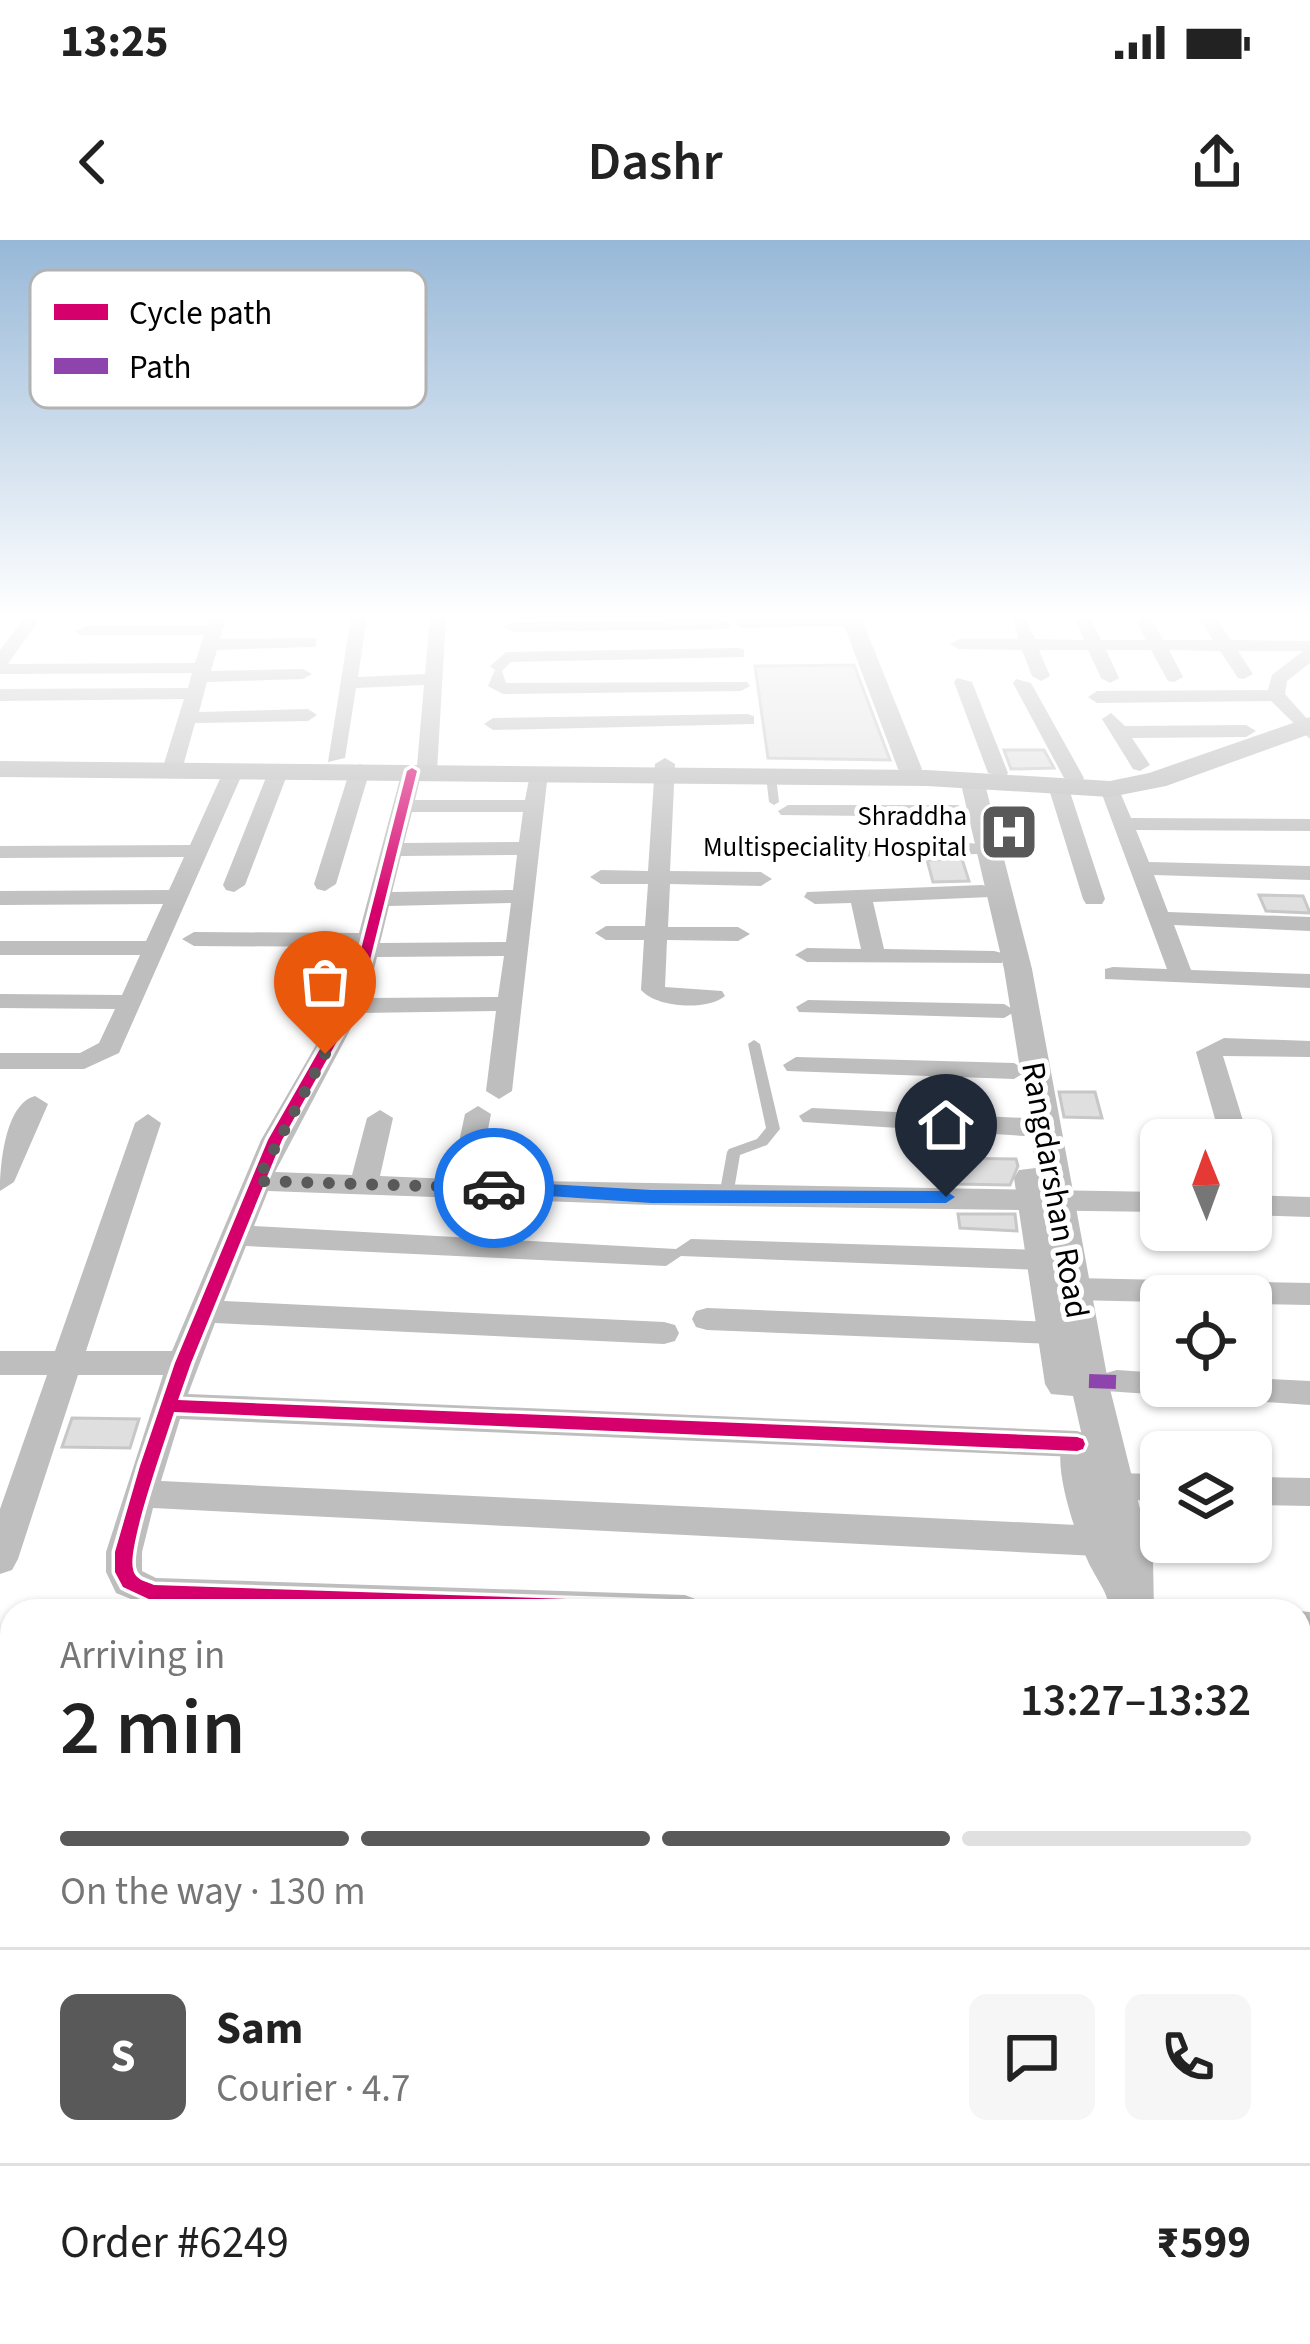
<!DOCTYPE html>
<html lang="en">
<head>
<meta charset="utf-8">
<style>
	body { margin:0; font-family:"Source Sans 3",sans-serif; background:#f6f6f6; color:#222; height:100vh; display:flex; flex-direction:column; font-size:45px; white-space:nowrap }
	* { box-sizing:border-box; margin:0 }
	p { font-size:39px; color:#767676 }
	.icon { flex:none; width:66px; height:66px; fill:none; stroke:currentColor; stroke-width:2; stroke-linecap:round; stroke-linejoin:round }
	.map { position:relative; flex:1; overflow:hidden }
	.panel { position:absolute; left:0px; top:1359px; width:1311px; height:747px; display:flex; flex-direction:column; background:#fff; border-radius:36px 36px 0 0; box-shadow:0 3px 9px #0004 }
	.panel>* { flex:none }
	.needle { width:78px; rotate:359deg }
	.buttons { position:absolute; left:1140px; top:879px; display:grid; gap:24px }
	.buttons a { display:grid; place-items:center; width:132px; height:132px; border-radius:18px; background:#fff; box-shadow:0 3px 9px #0004; font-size:60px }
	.pin { position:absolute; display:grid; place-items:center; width:102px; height:102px; color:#fff; margin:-123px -51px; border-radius:50% 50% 50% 0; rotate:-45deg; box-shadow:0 0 12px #0007 }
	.pin .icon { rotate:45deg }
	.courier { position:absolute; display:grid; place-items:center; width:120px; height:120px; margin:-60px; border:9px solid #1a73e8; border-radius:50%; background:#fff; color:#222; box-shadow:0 3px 15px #0007 }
	.overview em { font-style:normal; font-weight:600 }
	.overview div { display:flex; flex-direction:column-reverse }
	.overview { display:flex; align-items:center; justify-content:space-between; height:204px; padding:0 60px }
	h1 { font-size:78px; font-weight:600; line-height:90px }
	.bar { display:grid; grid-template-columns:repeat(4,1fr); gap:18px 12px; align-content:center; height:144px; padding:0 60px }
	.bar i { height:15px; border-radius:9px; background:#e0e0e0 }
	.bar .selected { background:#595959 }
	.bar p { grid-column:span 4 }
	.line { display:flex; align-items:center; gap:30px; padding:0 60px; border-top:3px solid #e0e0e0 }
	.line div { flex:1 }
	.round { display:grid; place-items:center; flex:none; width:126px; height:126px; border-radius:18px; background:#f6f6f6 }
	.status { display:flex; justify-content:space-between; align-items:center; height:84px; padding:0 60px; background:#fff; direction:ltr }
	.status svg { height:33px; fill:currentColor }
	header { display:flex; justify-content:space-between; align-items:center; height:156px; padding:0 60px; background:#fff; font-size:54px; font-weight:600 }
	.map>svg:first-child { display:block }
	.building { fill:#dfdfdf; stroke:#c7c7c7; stroke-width:3 }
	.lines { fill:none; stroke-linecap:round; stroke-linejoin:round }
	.service { fill:#bebebe; fill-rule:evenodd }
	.minor { fill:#bebebe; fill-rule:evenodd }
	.tertiary { fill:#bebebe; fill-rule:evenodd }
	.secondary { fill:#b8b8b8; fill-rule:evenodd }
	.quiet { stroke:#8e44ad; stroke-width:14; stroke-dasharray:27 14; stroke-linecap:butt }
	.cycleway-casing { stroke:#fff; stroke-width:7 }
	.cycleway { fill:#d6006c; fill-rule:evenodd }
	.route { fill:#1a73e8 }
	.done { stroke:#595959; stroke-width:12; stroke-dasharray:0 21.6 }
	.labels { text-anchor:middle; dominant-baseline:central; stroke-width:10; stroke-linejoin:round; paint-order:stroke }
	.far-poi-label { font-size:27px; fill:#000; stroke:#fff; text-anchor:end }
	.street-label { font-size:33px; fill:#000; stroke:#fff }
	.key { fill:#fff; stroke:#b2b2b2; stroke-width:3 }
	.key-label { font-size:33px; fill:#000 }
</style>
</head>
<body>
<div class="status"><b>13:25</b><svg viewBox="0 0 49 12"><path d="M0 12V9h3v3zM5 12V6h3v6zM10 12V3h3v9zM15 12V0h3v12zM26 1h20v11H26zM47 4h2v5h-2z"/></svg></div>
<header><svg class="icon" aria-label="back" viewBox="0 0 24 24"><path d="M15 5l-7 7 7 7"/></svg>Dashr<svg class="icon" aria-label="share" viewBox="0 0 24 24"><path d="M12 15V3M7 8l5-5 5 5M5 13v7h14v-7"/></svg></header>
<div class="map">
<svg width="1310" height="2104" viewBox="0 0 1310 2104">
	<rect width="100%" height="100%" fill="#fff"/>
	<path class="building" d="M854,425L890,520L768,518L755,426Z
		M1004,510H1044L1054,528L1011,529Z
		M998,579H1018L1029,609H1006Z
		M962,619L969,641L933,642L927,620Z
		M1259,655L1303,656L1310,673L1266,671Z
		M1059,852H1095L1102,878L1064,877Z
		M942,918L1016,919L1018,926L1010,945L955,944L946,942Z
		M958,974H1015L1017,991L960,988Z
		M72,1178L139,1179L130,1208L62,1207Z"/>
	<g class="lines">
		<path class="service" d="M771,533L776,536L779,562L774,565L769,562L766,536Z
			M754,800L760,804L780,889L767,905L740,915L733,956L726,961L719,956L727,912L729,909L757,899L766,888L748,804Z"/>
		<path class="minor" d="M25,377H41L8,424L195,423L204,395H79L76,391L85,386L207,385L210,377H226L220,399L316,398V406L310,407L217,410L211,431L303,429L312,434L303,439L207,442L199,472L308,469L317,475L308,481L195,483L182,530L165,534L162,530L184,459L0,461V449L188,448L192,433L0,434V410Z
			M351,377H367L358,437L425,434L430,377H446L437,531L421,535L415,560H525L531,529L548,533L512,851L499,859L486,851L496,771L359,773L275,932L352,935L367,878L380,870L393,878L380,936L451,939L465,874L478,866L491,874L478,940L1161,952V972L651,965L268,951L254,986L676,1009L691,999L1041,1010L1056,1020L1041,1030L681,1016L666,1026L246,1006L224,1061L664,1082L675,1085L679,1093L675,1101L664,1104L215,1083L188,1154L1077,1191L1089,1195L1093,1204L1089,1213L1077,1217L180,1179L161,1241L1097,1286L1109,1291L1114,1301L1109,1311L1097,1316L153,1268L142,1312V1331L156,1338L685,1355L698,1360L703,1371L153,1368L116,1353L106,1332V1312L163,1135H78L18,1319L12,1330L0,1334V1269L47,1135H0V1111H55L135,883L148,874L161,883L86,1111H172L261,900L342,760L356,707L194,706L182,699L194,692L359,693L402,531L417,526L424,445L356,448L345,518L328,522ZM412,572H523L519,602L404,603ZM517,615L513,650L392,652L401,616ZM511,663L506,702L380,703L389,666ZM504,716L498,757L367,758L377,717Z
			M857,377L862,381L854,386L742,388L734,383L742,378Z
			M1013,377H1025L1035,399L1084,400L1075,379L1090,377L1101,400H1146L1137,382L1145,377L1151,378L1163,400H1213L1200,379L1215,377L1231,400L1310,401V423L1287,441L1285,454L1310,482V499L1271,461L1097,463L1088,457L1097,451L1268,450L1272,435L1303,411H1238L1253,434L1244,439L1238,438L1220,411L1169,410L1183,437L1174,442L1168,441L1151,410H1106L1119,438L1110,443L1101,438L1088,410H1039L1050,436L1041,441L1032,436L1022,410L959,409L950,404L959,399H1018Z
			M722,380L730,385L728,389L513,392L504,387L513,382Z
			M738,408L744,409V417L511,422L502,431L506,443L747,442L750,446L741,451L503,454L488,446L495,430L490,426L506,412Z
			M957,438L972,442L1008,533L1005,537L988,533L954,442Z
			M1016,439L1031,443L1084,538L1081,542L1064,538L1013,443Z
			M1111,473L1125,486L1246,485L1256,491L1246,497L1132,498L1150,525L1140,531L1133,529L1102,479Z
			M747,474L754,476V484L493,490L484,484L493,478Z
			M665,518L675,524L670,631L761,632L772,639L761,646L670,644L668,687H738L750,694L738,701L667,700L665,747L722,751L725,756C707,771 657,768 641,750L644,700H606L595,693L606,686H645L648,644H601L590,637L601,630L648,631L655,524Z
			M234,524L244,530L119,813L84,829H0V813H80L99,803L115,769L0,768V754L122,755L140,715H0V701H146L163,664L0,665V651L169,650L184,617L0,618V606L190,605L224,530Z
			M279,524L289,530L245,645L234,652L226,650L223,645L269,530Z
			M360,524L370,530L336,644L325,651L317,649L314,644L350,530Z
			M1059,543L1069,549L1105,659L1102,664H1086L1083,659L1049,549Z
			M1103,545H1117L1131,578L1310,579V591L1136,590L1149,622L1310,626V640L1154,635L1168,672L1310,677V691L1174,685L1191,730L1310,734V748L1105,739V729L1113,727L1167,729L1100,549Z
			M788,565H958L968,571L958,577L781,575L778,571Z
			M970,603L978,604V614L803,618L792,612L803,606Z
			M982,645L990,647V657L873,662L884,709L994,711L1002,713V723L807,722L795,715L807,708L861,709L851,663L815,664L804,657L807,652Z
			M808,760L1004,764L1016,771L1004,778L799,772L796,767Z
			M1224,798L1310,801V817L1223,816L1249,900H1221L1196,812Z
			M796,817L1014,823L1027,831L1014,839L787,831L783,825Z
			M35,856L48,864L14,942L0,951C0,925 5,864 35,856Z
			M812,868L1024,878L1037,887L1024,896L803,882L799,876Z
			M1251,955L1310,957V977L1251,975Z
			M1074,1038L1310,1043V1065L1251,1064V1056H1161V1062L1074,1060L1063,1057L1059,1049L1063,1041Z
			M707,1068L1053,1082L1064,1085L1068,1093L1064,1101L1053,1104L707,1090L696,1087L692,1079L696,1071Z
			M1117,1130L1161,1133V1146H1251V1138L1310,1141V1165L1106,1151L1101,1142L1106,1133Z
			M1111,1233L1161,1234V1262L1099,1257L1094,1247L1099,1237Z
			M1251,1237L1310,1238V1266L1251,1265Z
			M12,1732V1805L0,1810V1737Z
			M1299,1751L1310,1752V1796L1299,1795Z
			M70,2094H120L117,2104H67Z
			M258,2094H308L306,2104H256Z
			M455,2094H505V2104H455Z
			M771,2094H821L822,2104H772Z
			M994,2094H1044L1046,2104H996Z
			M1239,2094H1289L1293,2104H1243Z"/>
		<path class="tertiary" d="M841,377H861L922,529L918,534L910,536L898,529Z
			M973,537L985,544L1032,729L1108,1141L1153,1321L1154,1371H1110C1109,1353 1094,1336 1087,1319C1075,1293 1051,1223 1064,1199L1082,1196L1073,1156L1051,1154L1045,1144L1014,938L1019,930L1036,928L1004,729L961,544Z
			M1299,1371L1310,1372V1410L1299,1409Z"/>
		<path class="secondary" d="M1310,477V494L1166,546L1110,557L927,546L0,537V521L927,530L1110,541L1149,533Z"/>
		<path class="quiet" d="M1089,1141L1117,1142"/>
		<defs>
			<path id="cycleway" d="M412,528L417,531L360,760L282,900L191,1123L178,1160L1077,1197L1083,1199L1085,1204L1083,1209L1077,1211L174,1172C165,1201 127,1306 133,1329C135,1340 145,1341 154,1345L685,1363L691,1365L694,1371H454L153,1361L123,1347L115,1332V1312L140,1226L175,1123L268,900L348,760L407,531Z"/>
		</defs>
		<use href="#cycleway" class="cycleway-casing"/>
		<use href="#cycleway" class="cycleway"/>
	</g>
	<linearGradient id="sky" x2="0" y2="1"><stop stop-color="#97b8d8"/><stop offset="0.56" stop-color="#fff"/><stop offset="1" stop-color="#fff" stop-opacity="0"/></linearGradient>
	<rect width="1310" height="671" fill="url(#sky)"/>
	<path class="route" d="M494,941L651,950L946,951L955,957L946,963H651L488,952L485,948Z"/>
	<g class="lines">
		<path class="done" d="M325,814L257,941L494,948"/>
	</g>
	<defs>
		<symbol id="hospital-square" viewBox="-11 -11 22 22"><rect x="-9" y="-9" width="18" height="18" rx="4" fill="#595959" stroke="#fff"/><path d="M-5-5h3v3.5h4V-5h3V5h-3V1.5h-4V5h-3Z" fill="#fff"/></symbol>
	</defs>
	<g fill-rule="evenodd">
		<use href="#hospital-square" x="976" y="559" width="66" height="66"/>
	</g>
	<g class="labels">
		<g class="far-poi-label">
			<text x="967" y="576">Shraddha<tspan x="967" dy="31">Multispeciality Hospital</tspan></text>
		</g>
		<g class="street-label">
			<text transform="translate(1055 950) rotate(80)">Rangdarshan Road</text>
		</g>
	</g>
	<rect x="30" y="30" width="396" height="138" rx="18" class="key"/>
	<rect x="54" y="64" width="54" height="16" fill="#d6006c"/>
	<rect x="54" y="118" width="54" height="16" fill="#8e44ad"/>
	<g class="key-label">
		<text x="129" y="84">Cycle path</text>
		<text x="129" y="138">Path</text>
	</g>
</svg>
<div class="buttons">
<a><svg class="needle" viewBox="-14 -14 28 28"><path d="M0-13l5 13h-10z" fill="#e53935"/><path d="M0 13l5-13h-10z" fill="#767676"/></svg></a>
<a><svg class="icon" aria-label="locate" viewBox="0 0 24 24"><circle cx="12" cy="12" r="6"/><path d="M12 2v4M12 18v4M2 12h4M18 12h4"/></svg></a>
<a><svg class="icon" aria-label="layers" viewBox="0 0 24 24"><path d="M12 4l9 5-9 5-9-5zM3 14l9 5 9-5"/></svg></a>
</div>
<div class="pin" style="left:325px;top:814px;background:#ea580c"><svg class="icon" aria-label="bag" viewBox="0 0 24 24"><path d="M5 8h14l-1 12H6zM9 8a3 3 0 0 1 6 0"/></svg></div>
<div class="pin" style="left:946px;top:957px;background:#1f2937"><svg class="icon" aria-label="home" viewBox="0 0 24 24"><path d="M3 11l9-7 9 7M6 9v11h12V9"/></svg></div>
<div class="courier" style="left:494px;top:948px"><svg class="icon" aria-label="car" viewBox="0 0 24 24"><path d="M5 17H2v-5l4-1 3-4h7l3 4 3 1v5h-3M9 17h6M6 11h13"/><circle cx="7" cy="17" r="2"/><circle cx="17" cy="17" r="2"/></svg></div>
<section class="panel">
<div class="overview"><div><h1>2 min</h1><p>Arriving in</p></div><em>13:27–13:32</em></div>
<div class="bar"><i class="selected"></i><i class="selected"></i><i class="selected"></i><i></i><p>On the way · 130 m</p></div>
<div class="line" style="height:216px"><b class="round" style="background:#595959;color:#fff">S</b><div><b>Sam</b><p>Courier · 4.7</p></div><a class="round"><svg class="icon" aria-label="chat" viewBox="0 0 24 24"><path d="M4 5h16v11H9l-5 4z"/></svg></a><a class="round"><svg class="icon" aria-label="phone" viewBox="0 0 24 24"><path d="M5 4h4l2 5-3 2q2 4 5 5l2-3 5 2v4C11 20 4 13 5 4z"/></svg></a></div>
<div class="line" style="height:156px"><div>Order #6249</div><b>₹599</b></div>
</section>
</div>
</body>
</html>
